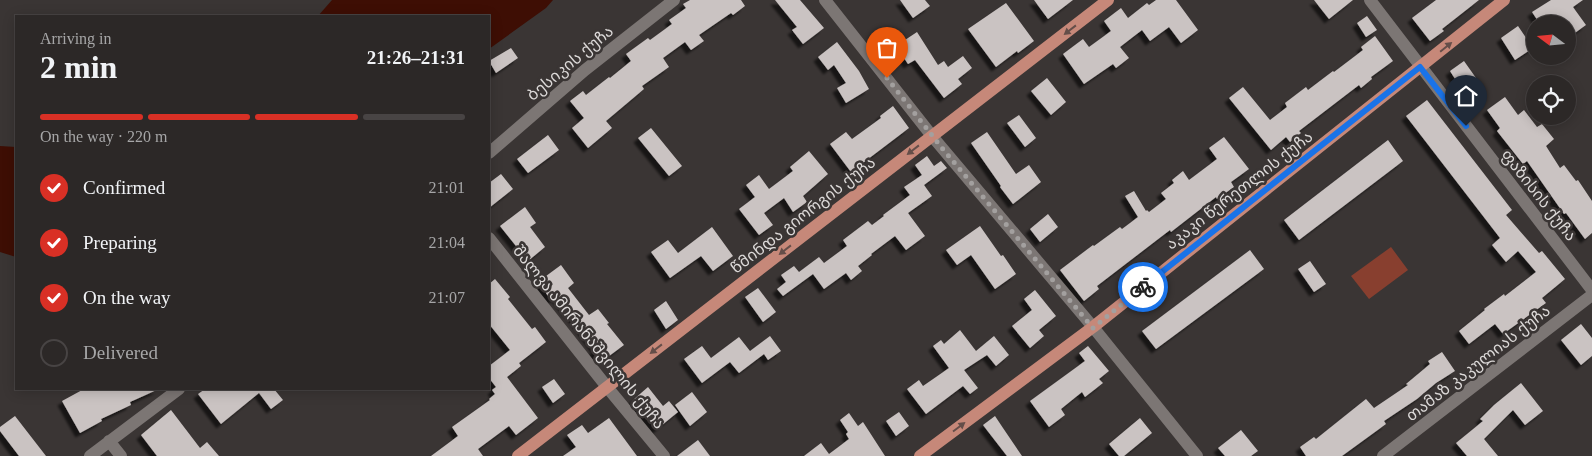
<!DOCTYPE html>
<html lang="en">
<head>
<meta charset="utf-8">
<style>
	body { margin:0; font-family:"Times New Roman","Noto Sans Georgian",serif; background:#383433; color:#f1f3f6; height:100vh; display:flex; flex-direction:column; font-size:19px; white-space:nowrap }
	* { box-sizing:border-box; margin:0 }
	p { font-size:16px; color:#a6a6a7 }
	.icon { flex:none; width:28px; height:28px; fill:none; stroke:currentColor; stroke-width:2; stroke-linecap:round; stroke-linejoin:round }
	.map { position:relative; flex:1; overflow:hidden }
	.sheet { position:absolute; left:15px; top:15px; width:475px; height:375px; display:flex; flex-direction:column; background:#2c2827; border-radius:0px; box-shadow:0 2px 12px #0003,0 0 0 1px #484444 }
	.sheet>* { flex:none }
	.needle { width:32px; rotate:286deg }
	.fabs { position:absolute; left:1526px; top:15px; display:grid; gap:10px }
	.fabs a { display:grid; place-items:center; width:50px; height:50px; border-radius:50%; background:#2c2827; box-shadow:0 2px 12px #0003,0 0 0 1px #484444; font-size:25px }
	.pin { position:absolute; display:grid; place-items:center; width:42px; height:42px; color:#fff; margin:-51px -21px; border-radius:50% 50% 50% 0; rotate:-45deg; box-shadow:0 0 5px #0007 }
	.pin .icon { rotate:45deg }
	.courier { position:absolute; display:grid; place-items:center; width:50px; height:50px; margin:-25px; border:4px solid #1a73e8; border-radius:50%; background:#fff; color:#222; box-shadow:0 1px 6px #0007 }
	.summary em { font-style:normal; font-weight:700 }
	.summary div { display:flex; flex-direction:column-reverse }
	.summary { display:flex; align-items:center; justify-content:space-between; height:85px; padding:0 25px }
	h1 { font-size:32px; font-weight:700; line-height:38px }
	.bar { display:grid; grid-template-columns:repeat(4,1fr); gap:8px 5px; align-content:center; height:60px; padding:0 25px }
	.bar i { height:6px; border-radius:4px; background:#484444 }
	.bar .active { background:#d93025 }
	.bar p { grid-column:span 4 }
	ol { padding:0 25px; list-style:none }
	li { display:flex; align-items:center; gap:15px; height:55px }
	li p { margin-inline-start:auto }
	li .icon { padding:5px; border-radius:50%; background:#d93025; color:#fff; stroke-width:4 }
	li:last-child { color:#a6a6a7 }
	li i { width:28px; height:28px; border:2px solid #484444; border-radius:50% }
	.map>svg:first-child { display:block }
	.green { fill:#883f2f }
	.water { fill:#3e0e04 }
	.building { fill:#cac3c2; filter:url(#shadow) }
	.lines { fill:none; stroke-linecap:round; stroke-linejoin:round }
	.minor { stroke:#7c7674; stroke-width:12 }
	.major { stroke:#c68879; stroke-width:12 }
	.oneway { fill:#644e49 }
	.done { stroke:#a3a09f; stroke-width:5; stroke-dasharray:0 9 }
	.route { stroke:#1a73e8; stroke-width:6 }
	.labels { text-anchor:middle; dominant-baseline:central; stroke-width:5; stroke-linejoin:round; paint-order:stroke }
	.street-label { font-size:16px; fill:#dcd9d8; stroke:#3a3534 }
</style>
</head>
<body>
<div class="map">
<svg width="1592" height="456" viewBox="0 0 1592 456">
	<defs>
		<filter id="shadow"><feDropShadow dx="-4.5" dy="4.5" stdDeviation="1" flood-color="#0009"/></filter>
	</defs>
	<rect width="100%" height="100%" fill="#3a3534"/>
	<path class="green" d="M1391,247L1408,270L1369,299L1351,276Z"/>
	<path class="water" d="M332,0H553L546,8L489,49V16H318Z
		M0,146L16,147V257L0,252Z"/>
	<path class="building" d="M690,0H741L745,6L733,15L731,13L699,35L704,41L691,50L685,42L663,58L669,67L642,86L644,89L606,121L612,128L588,148L572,128L584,118L570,101L583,91L586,95L609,77L610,78L631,61L626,54L648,38L650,40L672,24L669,20L686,8L683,4Z
		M775,0H800L824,28L803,44L792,30L797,27Z
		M900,0H925L930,6L913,18Z
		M1034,0H1073L1048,19Z
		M1156,0H1176L1198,30L1181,43L1169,27L1150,41L1142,30L1120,47L1129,58L1116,68L1113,64L1084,84L1063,54L1083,39L1089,47L1111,31L1104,21L1121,8L1128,18L1147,3L1149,5Z
		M1314,0H1353L1329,19Z
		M1436,0H1479L1442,29L1444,31L1430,41L1412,18Z
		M1551,0H1583L1573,7L1586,25L1572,35L1568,29V24H1540L1532,12Z
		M1006,3L1034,41L1018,53L1017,51L996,67L968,29Z
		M1367,16L1377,30L1366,37L1357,23Z
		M1518,26L1533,48L1515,60L1501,38Z
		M917,32L938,65L944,61L948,67L963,56L972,68L958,79L962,84L944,98L915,60L908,64L896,46Z
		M1375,36L1393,61L1371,77L1372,79L1361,88L1359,85L1299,131L1301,133L1290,142L1286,137L1271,150L1229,98L1243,87L1270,120L1287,107L1285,103L1306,87L1308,90L1333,71L1334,72L1363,50L1361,47Z
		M837,42L859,71L869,89L846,103L837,88L846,83L834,65L828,70L818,57Z
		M511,48L518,58L496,73L489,61Z
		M1464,61L1481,85L1466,96L1450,71Z
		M1047,78L1066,102L1051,115L1031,91Z
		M1505,97L1518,115L1524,110L1537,127L1542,124L1554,139L1546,146L1560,168L1564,165L1576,181L1578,180L1592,201V233L1585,239L1566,213L1564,214L1527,161L1523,164L1497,131L1500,128L1487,110Z
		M1427,100L1512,210L1506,215L1539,253L1542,251L1565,279L1542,298L1546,303L1503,334L1495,324L1469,344L1459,331L1485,310L1484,309L1504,294L1505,296L1536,272L1518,251L1506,262L1492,245L1500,238L1406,116Z
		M893,106L909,128L851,172L830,144L846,132L852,139L881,118L880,116Z
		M1019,115L1036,138L1025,147L1007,123Z
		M651,128L682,166L669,176L638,138Z
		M987,132L1016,174L1029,165L1041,182L1013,204L1000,187L1001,186L971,143Z
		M548,135L559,150L528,173L517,159Z
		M1224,137L1249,169L1231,182L1234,187L1217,199L1216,197L1171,232L1170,230L1097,286L1099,289L1084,301L1060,270L1093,245L1094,246L1120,227L1122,229L1138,217L1125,196L1134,191L1146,211L1147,210L1149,212L1166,199L1161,193L1174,183L1172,180L1183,171L1189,180L1217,159L1209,148Z
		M1388,140L1403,161L1299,240L1284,220Z
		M809,151L828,174L803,196L807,202L793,212L784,198L764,213L773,225L759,235L739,209L755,197L746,185L759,175L769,189L793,171L790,167Z
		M927,156L934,166L941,161L947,168L924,185L932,196L908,213L925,236L906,250L895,236L871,254L872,255L858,266L862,271L851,280L846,273L824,289L813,274L783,296L777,289L786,282L781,275L794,266L799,272L819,257L824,263L847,246L843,240L868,221L872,225L884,216L883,215L910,195L904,187L922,175L915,165Z
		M501,174L513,189L489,208V183Z
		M525,207L536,223L530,227L545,247L528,261L500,226Z
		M1048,214L1058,227L1040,242L1030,229Z
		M980,226L1001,256L1003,255L1016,274L995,289L971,255L957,265L946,250Z
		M712,227L733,256L713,271L701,256L670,278L651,252L668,240L678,253Z
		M1250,250L1264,269L1156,349L1142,331Z
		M1310,261L1326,284L1314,292L1298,269Z
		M561,265L574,283L568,288L589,315L598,309L609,323L607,324L624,345L601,362L593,351L596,349L569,312L568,313L556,297L551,300L538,282Z
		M495,279L510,297L508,299L532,329L535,327L546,342L519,363L521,366L507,377L538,418L516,435L509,426L478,449L483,456H431L458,436L452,427L490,400L489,399L495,394L492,390L496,387L489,378V366L510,350L489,324V284Z
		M758,288L776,312L763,322L745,297Z
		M1035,290L1056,316L1039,330L1044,336L1030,348L1012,326L1032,310L1024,299Z
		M666,301L678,320L666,329L654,310Z
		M1581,324L1592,338V356L1581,365L1561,340Z
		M960,330L976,351L994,336L1009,355L996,366L987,355L964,370L978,388L970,394L963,386L926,414L907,389L919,380L923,386L949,368L933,346L941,340L944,344Z
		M770,336L781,351L768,360L764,354L739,373L730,362L702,383L684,359L702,346L711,358L739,337L750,351Z
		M1088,346L1109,371L1099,379L1103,383L1085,397L1082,392L1061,409L1065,415L1049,427L1030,401L1085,361L1079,353Z
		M1442,352L1455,371L1436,383L1417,399L1384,421L1386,424L1342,456H1306L1300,447L1314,437L1316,439L1366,399L1374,408L1408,385L1406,384L1430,364L1428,361Z
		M554,379L565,394L553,403L542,387Z
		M1521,383L1543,411L1525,425L1513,410L1484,439L1498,456H1467L1456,443L1483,421L1480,419L1494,405Z
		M648,387L663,406L669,401L678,412L656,430L632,401Z
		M84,389H159L130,402L131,405L101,419L102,421L80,433L62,401Z
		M205,389H274L283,400L271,409L259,393L221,424L198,394Z
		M692,392L707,412L690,426L675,405Z
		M171,410L200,448L207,442L219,456H157L141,435Z
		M899,412L909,426L896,436L886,421Z
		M849,413L858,426L863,422L885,456H804L821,443L829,454L849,439L846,434L848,432L840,420Z
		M15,416L46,456H19L0,431V427Z
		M995,416L1003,428L1022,456H1007L983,425Z
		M609,418L637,456H563L576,447L567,435L582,425L588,433Z
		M1140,418L1152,433L1124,456H1119L1109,444Z
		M1241,430L1258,451L1251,456H1225L1218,448Z
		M698,440L710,456H677Z"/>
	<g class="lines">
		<path class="minor" d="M825,0L932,136L1093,327L1197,456
			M1370,0L1592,290
			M489,153L585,70L674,0
			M489,238L607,387L664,456
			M109,441L121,456
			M90,456L179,389
			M1383,456L1592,295"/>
		<path class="major" d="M518,456L1108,0
			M920,456L1093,327L1504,0"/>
	</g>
	<defs><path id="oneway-solid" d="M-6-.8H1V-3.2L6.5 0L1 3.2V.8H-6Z" transform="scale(1.25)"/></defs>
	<g class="oneway">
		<use href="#oneway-solid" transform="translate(1070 30) rotate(142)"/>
		<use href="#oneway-solid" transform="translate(1446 47) rotate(-39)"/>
		<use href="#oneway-solid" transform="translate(913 150) rotate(142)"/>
		<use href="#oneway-solid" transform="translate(785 250) rotate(142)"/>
		<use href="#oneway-solid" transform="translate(656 349) rotate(142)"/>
		<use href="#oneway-solid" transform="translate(959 427) rotate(-37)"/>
	</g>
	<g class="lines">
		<path class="done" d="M887,78L942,148L1093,328L1143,287"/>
		<path class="route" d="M1143,287L1420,67L1466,126"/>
	</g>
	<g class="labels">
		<g class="street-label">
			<text transform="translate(570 63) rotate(-40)">ბესიკის ქუჩა</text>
			<text transform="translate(1239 190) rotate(-38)">აკაკი წერეთლის ქუჩა</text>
			<text transform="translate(1539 195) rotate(52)">ფაზისის ქუჩა</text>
			<text transform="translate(803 215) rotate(-38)">წმინდა გიორგის ქუჩა</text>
			<text transform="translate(589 337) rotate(51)">შალვა ამირანაშვილის ქუჩა</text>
			<text transform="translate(1478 363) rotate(-38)">თამაზ კაკულიას ქუჩა</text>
		</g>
	</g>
</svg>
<div class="fabs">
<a><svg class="needle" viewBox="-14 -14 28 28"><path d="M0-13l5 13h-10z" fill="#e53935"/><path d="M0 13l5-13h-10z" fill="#a6a6a7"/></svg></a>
<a><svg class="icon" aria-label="locate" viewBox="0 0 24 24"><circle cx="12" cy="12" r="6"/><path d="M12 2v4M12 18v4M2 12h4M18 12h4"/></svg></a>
</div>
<div class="pin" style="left:887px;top:78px;background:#ea580c"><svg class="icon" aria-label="bag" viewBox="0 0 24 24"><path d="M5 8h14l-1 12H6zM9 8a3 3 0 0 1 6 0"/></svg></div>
<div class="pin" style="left:1466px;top:126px;background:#1f2937"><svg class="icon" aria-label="home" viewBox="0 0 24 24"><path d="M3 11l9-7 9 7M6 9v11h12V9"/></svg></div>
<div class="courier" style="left:1143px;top:287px"><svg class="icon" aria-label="bike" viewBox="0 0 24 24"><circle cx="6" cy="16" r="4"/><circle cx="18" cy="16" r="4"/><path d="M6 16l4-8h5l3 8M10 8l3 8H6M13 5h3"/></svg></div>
<section class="sheet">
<div class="summary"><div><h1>2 min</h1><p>Arriving in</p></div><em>21:26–21:31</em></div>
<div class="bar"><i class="active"></i><i class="active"></i><i class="active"></i><i></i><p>On the way · 220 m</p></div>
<ol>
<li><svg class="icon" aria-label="check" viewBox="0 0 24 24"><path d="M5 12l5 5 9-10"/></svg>Confirmed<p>21:01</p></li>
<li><svg class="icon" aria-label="check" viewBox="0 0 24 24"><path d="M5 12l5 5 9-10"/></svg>Preparing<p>21:04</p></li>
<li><svg class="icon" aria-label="check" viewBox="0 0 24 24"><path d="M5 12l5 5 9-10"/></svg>On the way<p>21:07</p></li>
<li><i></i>Delivered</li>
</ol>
</section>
</div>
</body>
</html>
